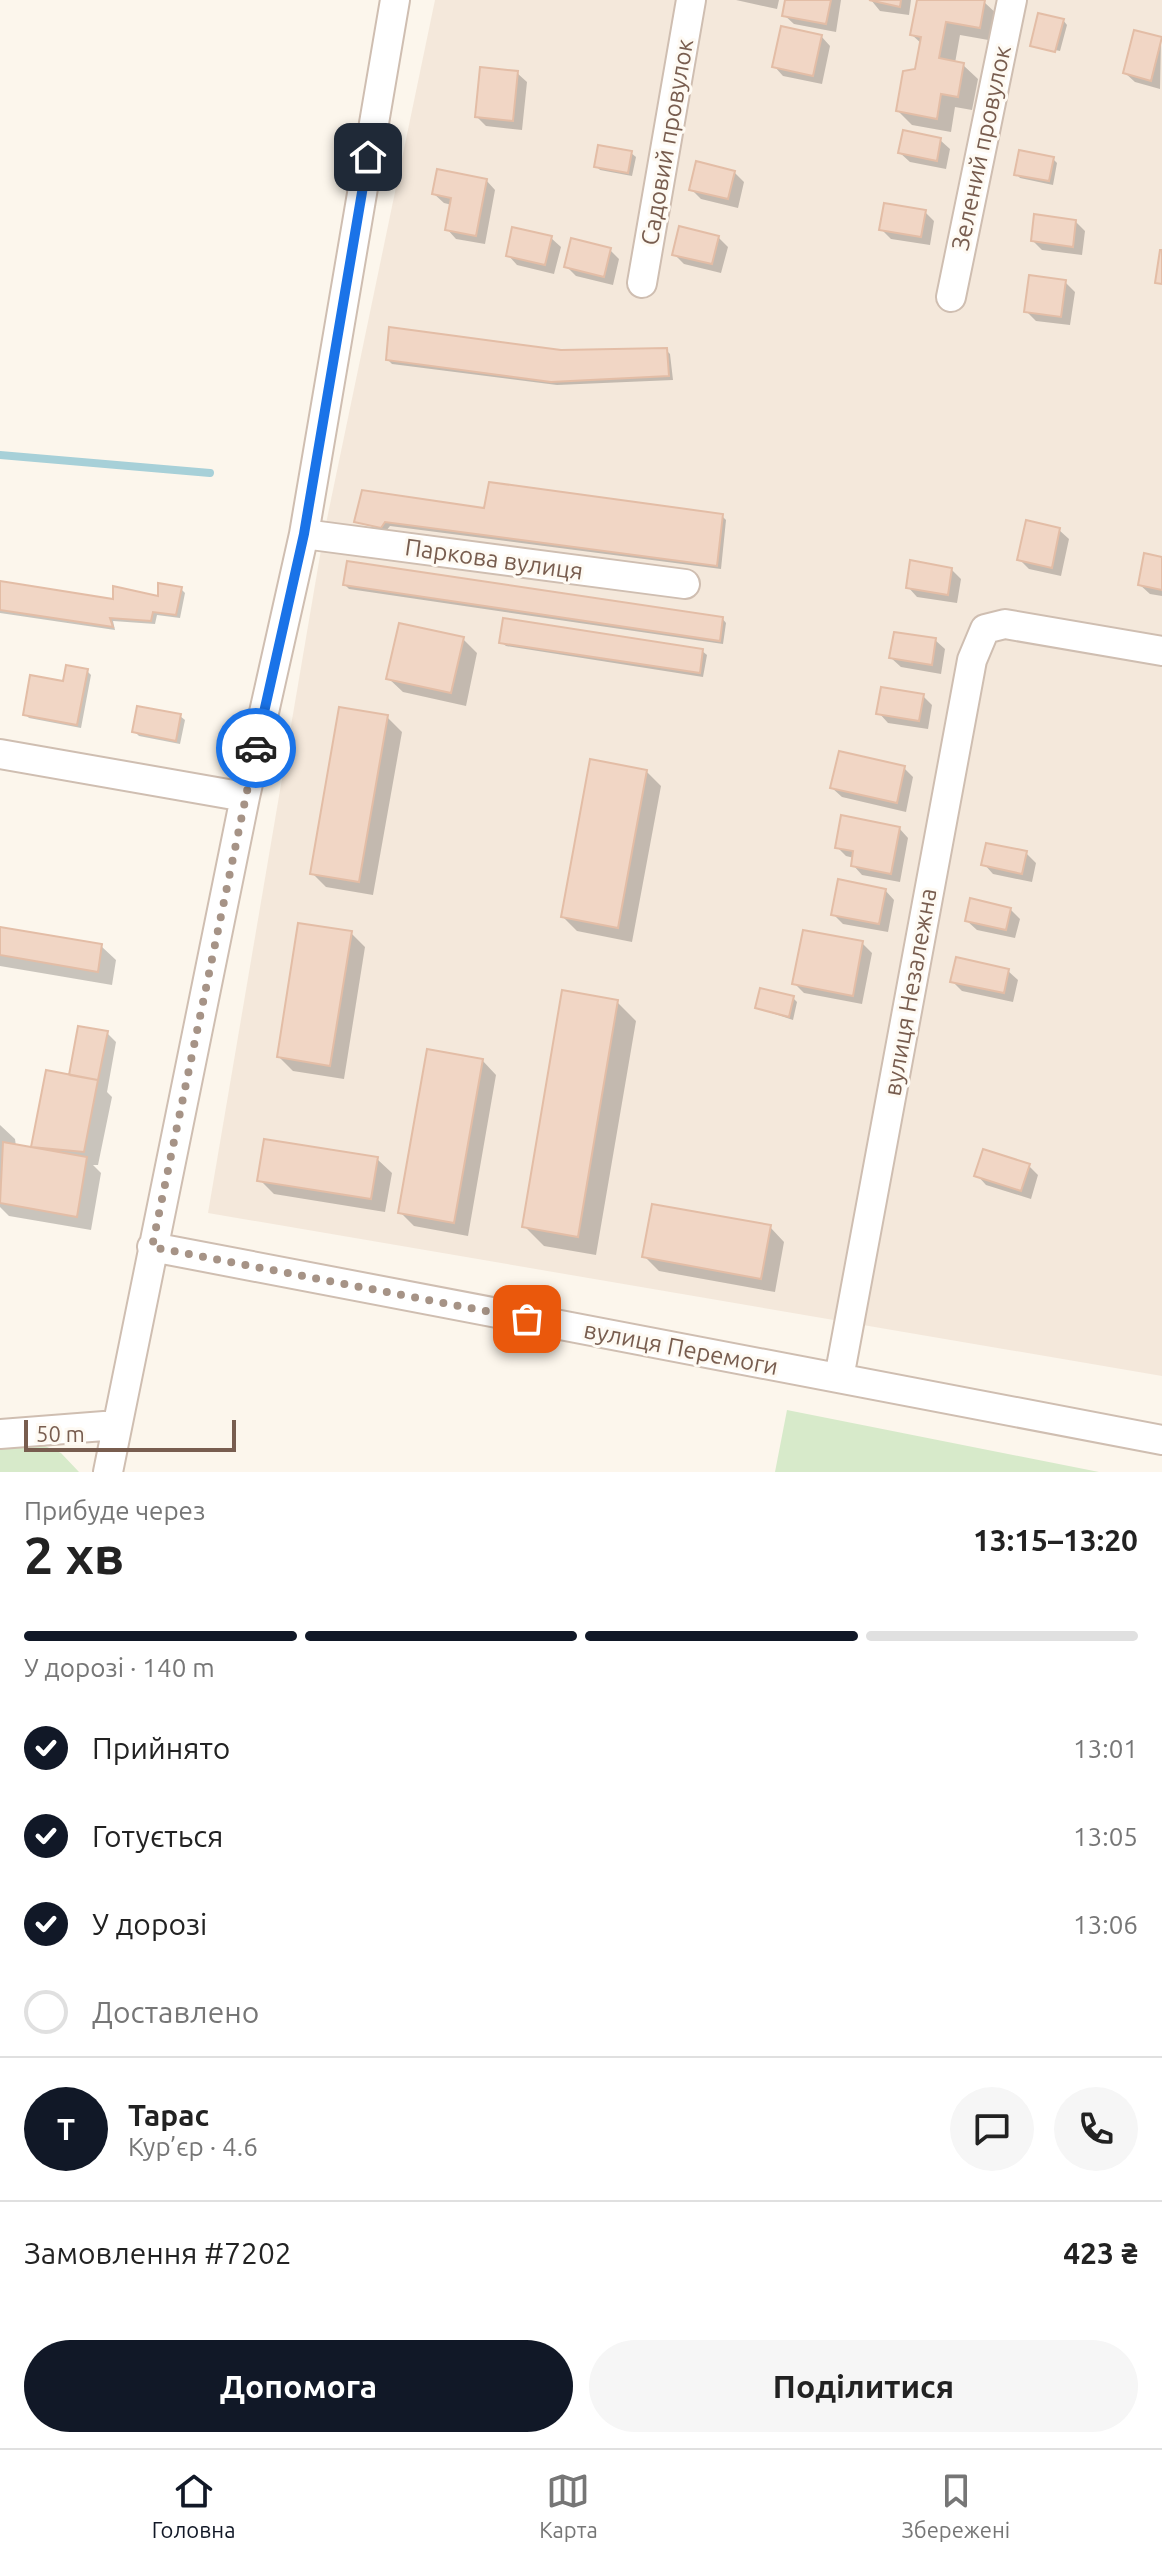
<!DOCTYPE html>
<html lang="uk">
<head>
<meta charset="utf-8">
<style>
	body { margin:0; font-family:Ubuntu,sans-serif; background:#f6f6f6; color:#222; height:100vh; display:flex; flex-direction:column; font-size:30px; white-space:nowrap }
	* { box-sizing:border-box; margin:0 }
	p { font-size:26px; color:#767676 }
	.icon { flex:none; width:44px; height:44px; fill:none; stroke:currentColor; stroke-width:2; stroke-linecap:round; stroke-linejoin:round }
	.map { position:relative; height:1472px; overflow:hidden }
	.drawer { display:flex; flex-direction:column; background:#fff; flex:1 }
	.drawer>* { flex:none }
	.scale { position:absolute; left:24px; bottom:20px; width:212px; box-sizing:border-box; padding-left:8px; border:4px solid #785d4f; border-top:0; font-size:22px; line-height:28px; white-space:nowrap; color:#785d4f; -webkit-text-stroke:6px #fefaf3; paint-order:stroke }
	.pin { position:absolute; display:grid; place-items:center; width:68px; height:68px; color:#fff; margin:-34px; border-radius:16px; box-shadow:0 4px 12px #0006 }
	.courier { position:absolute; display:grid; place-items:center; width:80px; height:80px; margin:-40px; border:6px solid #1a73e8; border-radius:50%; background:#fff; color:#222; box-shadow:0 2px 10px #0007 }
	.headline em { font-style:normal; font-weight:700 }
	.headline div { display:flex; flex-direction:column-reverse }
	.headline { display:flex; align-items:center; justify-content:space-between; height:136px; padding:0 24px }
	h1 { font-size:52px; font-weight:700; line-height:60px }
	.bar { display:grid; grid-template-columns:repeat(4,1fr); gap:12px 8px; align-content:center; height:96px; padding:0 24px }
	.bar i { height:10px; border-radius:6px; background:#e0e0e0 }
	.bar .on { background:#111827 }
	.bar p { grid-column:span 4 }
	.line { display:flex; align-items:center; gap:20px; padding:0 24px; border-top:2px solid #e0e0e0 }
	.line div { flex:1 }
	.round { display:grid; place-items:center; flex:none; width:84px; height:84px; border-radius:42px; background:#f6f6f6 }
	ol { padding:0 24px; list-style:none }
	li { display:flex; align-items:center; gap:24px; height:88px }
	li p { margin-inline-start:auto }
	li .icon { padding:8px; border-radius:50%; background:#111827; color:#fff; stroke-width:4 }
	li:last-child { color:#767676 }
	li i { width:44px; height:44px; border:4px solid #e0e0e0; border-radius:50% }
	.cta { display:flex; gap:16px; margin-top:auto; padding:16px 24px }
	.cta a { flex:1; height:92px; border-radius:48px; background:#111827; color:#fff; font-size:32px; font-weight:700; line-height:92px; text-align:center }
	.cta a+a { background:#f6f6f6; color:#222 }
	.tabs { display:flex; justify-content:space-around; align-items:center; height:112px; border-top:2px solid #e0e0e0; background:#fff; font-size:22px; color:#767676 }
	.tabs a { display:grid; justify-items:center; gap:4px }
	.tabs .on { color:#111827 }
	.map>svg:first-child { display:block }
	.residential { fill:#f4e8db }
	.green { fill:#d7eaca }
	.shadow { fill:#0003 }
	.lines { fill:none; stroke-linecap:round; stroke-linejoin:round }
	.stream { stroke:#a7d0d8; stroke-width:8 }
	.building { fill:#f1d6c5; stroke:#e3bda6; stroke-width:2 }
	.minor-casing { stroke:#cfbeb1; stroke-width:32 }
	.minor { stroke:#fff; stroke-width:28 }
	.done { stroke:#a69386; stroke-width:8; stroke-dasharray:0 14.4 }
	.route { stroke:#1a73e8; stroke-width:10 }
	.labels { text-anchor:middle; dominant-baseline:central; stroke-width:6; stroke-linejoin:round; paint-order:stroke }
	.street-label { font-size:24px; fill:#785d4f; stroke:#fefaf3 }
</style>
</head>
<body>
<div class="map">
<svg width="1162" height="1472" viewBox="0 0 1162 1472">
	<rect width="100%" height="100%" fill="#fcf6ec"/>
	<path class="residential" d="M435,0H1162V1376L208,1213L323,538Z"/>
	<path class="green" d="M787,1410L1099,1472H775Z
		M33,1441L61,1453L79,1472H0V1446Z"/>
	<path class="shadow" d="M736,0H779L777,9Z
		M787,0H841L836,32L794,24L784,15Z
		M871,0H911L909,15L880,11Z
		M919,0L984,2L999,16L994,41L960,35L955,63L963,65L978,79L972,110L955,107L951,132L912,125L898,111L917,71L922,44L912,35Z
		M1063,20L1067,25L1060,51L1032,45Z
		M821,36L830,46L822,84L783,76L774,66Z
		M1161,39L1160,89L1135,82L1125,73Z
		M517,73L527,82L522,130L486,126L477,117Z
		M940,140L950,149L946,169L910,162L900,153Z
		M631,153L636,157L632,176L600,170L596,166Z
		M1053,159L1057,163L1053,185L1020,178L1016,174Z
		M734,172L744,182L738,208L701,199L691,189Z
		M486,180L495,190L485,244L456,239L447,229L452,205L444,203L434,194Z
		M925,212L934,221L930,245L891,239L881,229Z
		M1075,221L1085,231L1082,255L1042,250L1033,241Z
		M718,237L728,247L721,273L684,264L674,254Z
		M551,238L561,247L554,274L517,265L508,255Z
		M610,250L619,259L613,285L576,276L566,266Z
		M1065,282L1075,292L1070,325L1036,321L1026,311Z
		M666,350L670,354L673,380L557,385L392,364L388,360Z
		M486,510L722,516L726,520L721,569L390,526L386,531L356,521Z
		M1059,530L1069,539L1061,576L1029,569L1019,559Z
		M1162,559V596L1150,594L1140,585Z
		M951,569L961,579L957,603L917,597L908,587Z
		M0,583L115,601L159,599L181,589L185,593L180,618L157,615L155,624L113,621L115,630L0,613Z
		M345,585L722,618L726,623L723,644L349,589Z
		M463,639L477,653L466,706L403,692L388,678Z
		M935,640L945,649L941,674L901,667L891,658Z
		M501,642L702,651L707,655L703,677L506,646Z
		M87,671L91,675L81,728L29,718L25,714Z
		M923,696L932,705L928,729L888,723L879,713Z
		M180,716L185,720L180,744L139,736L135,732Z
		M387,717L402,732L373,895L326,887L312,873Z
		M904,768L913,777L906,812L842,797L832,788Z
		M646,771L661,786L632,942L577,931L563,917Z
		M899,828L908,838L900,882L862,875L853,865L854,858L846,856L837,847Z
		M1026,853L1036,863L1032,882L993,874L984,864Z
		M885,890L894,900L888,932L843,924L833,914Z
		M1010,909L1020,919L1015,938L977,930L967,921Z
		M0,929L101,946L116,960L112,985L0,966Z
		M351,933L365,947L344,1079L293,1071L279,1057Z
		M862,943L872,953L862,1004L804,993L794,983Z
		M1008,971L1018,980L1013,1002L962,991L952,981Z
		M793,998L797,1002L793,1020L757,1008Z
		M617,1002L636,1021L596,1255L544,1246L525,1227Z
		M107,1033L116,1042L107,1092L112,1097L98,1165H93L101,1173L91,1230L9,1216L0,1207V1125L15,1139L16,1146L33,1149L47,1072L71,1077Z
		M482,1060L496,1075L468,1236L414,1226L400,1212Z
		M377,1159L392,1173L385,1212L274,1194L260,1180Z
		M1029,1166L1038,1175L1031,1199L986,1185L977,1175Z
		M770,1227L784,1242L775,1292L659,1271L645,1257Z"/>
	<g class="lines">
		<path class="stream" d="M0,455L210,473"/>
	</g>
	<path class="building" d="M785,0H831L826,24L782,16Z
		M869,0H901L900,7Z
		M917,0H985L980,28L946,22L939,58L964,63L958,97L941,94L937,119L896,111L903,71L915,69L921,37L910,35Z
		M1038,13L1064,19L1055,52L1030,46Z
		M781,26L822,35L813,76L772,67Z
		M1134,30L1162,37L1151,81L1123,73Z
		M480,67L518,71L513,121L475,117Z
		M903,130L941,138L937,161L898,153Z
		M598,145L632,151L628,173L594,167Z
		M1019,150L1054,157L1049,181L1014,175Z
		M696,161L735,171L728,199L689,190Z
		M437,169L487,179L476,236L445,230L451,198L432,194Z
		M884,203L926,210L921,237L879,230Z
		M1034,214L1076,220L1073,247L1031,241Z
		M679,226L719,236L712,264L672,255Z
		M512,227L552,236L545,265L506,256Z
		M571,238L611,248L604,277L564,267Z
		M1160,250H1162V284L1155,283Z
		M1029,275L1066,280L1061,317L1024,312Z
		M389,327L561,350L667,348L669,376L551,382L386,360Z
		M489,482L723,514L717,566L385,522L381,528L354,522L362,490L484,508Z
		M1026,520L1060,528L1052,568L1017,560Z
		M1144,553L1162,557V590L1138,585Z
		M910,560L952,568L948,595L906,588Z
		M347,561L723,617L720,641L343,585Z
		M0,581L113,599V586L158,596V583L182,587L176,615L153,612L151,621L110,618L113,627L0,610Z
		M503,618L703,649L700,673L499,643Z
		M399,623L464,637L451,693L386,679Z
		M894,632L936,638L932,665L889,658Z
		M66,665L88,669L77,725L23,715L30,675L63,681Z
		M881,687L924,694L919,721L876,714Z
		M137,706L181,714L176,741L132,732Z
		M339,707L388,715L359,882L310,874Z
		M839,751L905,766L897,803L830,788Z
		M590,759L647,770L618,928L561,917Z
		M841,815L900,827L891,874L851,866L853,851L835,848Z
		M986,843L1027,851L1022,874L981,865Z
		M838,879L886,889L879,924L831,915Z
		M970,898L1011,908L1006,930L965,921Z
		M298,923L352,931L330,1066L277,1057Z
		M0,927L102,944L98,972L0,955Z
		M803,930L863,941L853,996L792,984Z
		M956,957L1009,969L1004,993L950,982Z
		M760,988L794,996L789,1017L755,1008Z
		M562,990L618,1000L578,1237L522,1227Z
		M78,1026L108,1031L98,1080L69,1075Z
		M427,1049L483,1059L454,1223L398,1213Z
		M46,1070L98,1080L84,1152L31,1147Z
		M264,1139L378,1157L371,1199L257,1181Z
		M3,1142L87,1157L77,1217L0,1203Z
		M983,1149L1030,1164L1021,1191L974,1176Z
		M652,1204L771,1225L761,1279L642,1257Z"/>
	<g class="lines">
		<defs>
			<path id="minor" d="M642,283L691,0
				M951,297L1012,0
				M304,534L685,584
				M0,754L245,797
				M152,1247L1162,1440
				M839,1378L972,660L985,629L1005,624L1162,651
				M0,1434L117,1425
				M108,1472L245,797L304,534L395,0"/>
		</defs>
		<use href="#minor" class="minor-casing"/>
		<use href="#minor" class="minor"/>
	</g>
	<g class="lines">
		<path class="done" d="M256,748L152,1247L527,1319"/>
		<path class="route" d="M256,748L304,534L368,157"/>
	</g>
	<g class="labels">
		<g class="street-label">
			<text transform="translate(667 142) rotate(-80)">Садовий провулок</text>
			<text transform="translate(981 148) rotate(-78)">Зелений провулок</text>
			<text transform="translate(494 559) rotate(8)">Паркова вулиця</text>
			<text transform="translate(910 992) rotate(-80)">вулиця Незалежна</text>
			<text transform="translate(681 1348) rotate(11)">вулиця Перемоги</text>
		</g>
	</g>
</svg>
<div class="scale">50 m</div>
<div class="pin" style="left:527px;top:1319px;background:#ea580c"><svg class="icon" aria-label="bag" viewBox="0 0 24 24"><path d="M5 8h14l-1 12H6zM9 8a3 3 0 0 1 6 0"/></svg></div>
<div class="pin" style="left:368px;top:157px;background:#1f2937"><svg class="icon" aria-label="home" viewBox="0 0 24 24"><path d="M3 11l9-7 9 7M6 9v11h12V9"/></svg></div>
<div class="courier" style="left:256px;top:748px"><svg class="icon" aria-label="car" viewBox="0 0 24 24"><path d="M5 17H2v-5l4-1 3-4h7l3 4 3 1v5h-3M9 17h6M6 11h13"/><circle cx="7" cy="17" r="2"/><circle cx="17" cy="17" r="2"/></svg></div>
</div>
<section class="drawer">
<div class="headline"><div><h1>2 хв</h1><p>Прибуде через</p></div><em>13:15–13:20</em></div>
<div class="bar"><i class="on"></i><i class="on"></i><i class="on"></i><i></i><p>У дорозі · 140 m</p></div>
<ol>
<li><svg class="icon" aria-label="check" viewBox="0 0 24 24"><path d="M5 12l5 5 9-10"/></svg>Прийнято<p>13:01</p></li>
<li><svg class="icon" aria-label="check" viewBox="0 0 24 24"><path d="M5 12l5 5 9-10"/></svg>Готується<p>13:05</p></li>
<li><svg class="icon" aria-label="check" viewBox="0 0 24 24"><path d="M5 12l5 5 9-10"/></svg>У дорозі<p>13:06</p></li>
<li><i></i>Доставлено</li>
</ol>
<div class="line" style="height:144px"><b class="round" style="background:#111827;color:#fff">Т</b><div><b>Тарас</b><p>Кур’єр · 4.6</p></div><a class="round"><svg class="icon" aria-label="chat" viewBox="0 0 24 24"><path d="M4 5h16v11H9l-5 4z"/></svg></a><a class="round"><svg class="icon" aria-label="phone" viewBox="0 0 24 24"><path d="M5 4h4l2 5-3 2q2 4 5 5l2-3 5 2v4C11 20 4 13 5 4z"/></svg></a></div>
<div class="line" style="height:104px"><div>Замовлення #7202</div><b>423 ₴</b></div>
<div class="cta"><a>Допомога</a><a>Поділитися</a></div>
</section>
<nav class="tabs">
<a class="on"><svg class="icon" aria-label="home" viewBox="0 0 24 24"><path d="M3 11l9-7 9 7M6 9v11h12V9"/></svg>Головна</a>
<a><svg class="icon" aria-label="map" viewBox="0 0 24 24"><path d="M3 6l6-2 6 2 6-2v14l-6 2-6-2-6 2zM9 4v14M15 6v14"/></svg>Карта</a>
<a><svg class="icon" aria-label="saved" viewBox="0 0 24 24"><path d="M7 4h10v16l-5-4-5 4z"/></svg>Збережені</a>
</nav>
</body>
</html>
